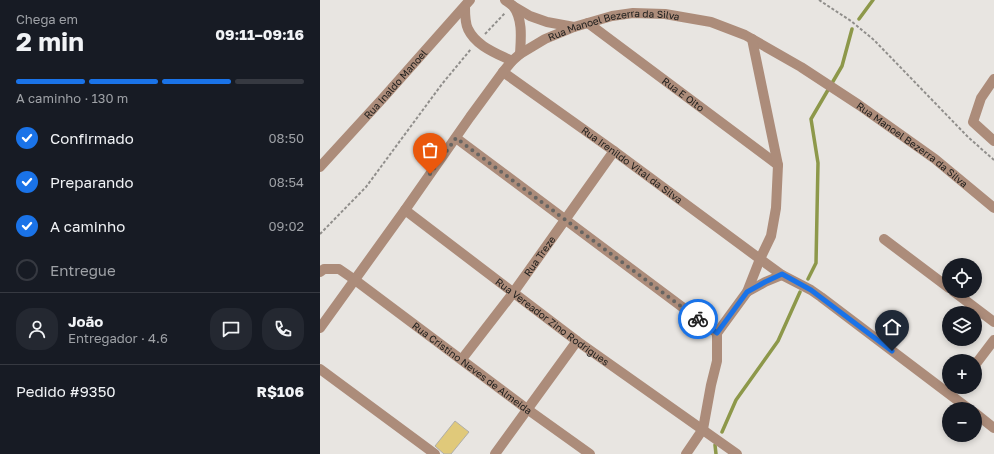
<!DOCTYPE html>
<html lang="pt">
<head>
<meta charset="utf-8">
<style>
	body { margin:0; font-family:"Golos Text",sans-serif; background:#242831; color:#f1f3f6; height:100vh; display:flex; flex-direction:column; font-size:15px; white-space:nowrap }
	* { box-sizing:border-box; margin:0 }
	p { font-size:13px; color:#9ea1a6 }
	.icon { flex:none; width:22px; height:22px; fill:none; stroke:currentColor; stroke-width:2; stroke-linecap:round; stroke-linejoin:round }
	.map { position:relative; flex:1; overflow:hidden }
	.sheet { display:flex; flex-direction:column; background:#171b24; width:320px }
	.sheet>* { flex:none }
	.fabs { position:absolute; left:622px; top:258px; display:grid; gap:8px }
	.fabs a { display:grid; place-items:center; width:40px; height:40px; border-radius:50%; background:#171b24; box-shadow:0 2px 6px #0003; font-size:20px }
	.pin { position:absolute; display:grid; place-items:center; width:34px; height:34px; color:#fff; margin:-41px -17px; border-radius:50% 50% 50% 0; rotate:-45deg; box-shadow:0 0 4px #0007 }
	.pin .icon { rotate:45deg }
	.courier { position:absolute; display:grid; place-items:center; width:40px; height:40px; margin:-20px; border:3px solid #1a73e8; border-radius:50%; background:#fff; color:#222; box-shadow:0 1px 5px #0007 }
	.headline em { font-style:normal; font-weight:700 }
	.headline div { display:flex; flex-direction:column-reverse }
	.headline { display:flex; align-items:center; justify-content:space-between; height:68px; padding:0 16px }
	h1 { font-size:26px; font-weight:700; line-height:30px }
	.bar { display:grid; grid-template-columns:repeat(4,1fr); gap:6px 4px; align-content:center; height:48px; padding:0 16px }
	.bar i { height:5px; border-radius:3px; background:#363941 }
	.bar .active { background:#1a73e8 }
	.bar p { grid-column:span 4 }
	.line { display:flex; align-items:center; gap:10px; padding:0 16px; border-top:1px solid #363941 }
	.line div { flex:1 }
	.round { display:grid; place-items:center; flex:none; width:42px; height:42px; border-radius:16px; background:#242831 }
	ol { padding:0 16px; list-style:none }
	li { display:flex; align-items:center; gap:12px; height:44px }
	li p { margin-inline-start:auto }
	li .icon { padding:4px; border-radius:50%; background:#1a73e8; color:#fff; stroke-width:4 }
	li:last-child { color:#9ea1a6 }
	li i { width:22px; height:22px; border:2px solid #363941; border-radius:50% }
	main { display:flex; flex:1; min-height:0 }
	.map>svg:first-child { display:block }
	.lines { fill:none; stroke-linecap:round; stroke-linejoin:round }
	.stream { stroke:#8d984a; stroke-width:3.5 }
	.building { fill:#e0c97a; stroke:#afaeaa }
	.path { stroke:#908e8b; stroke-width:2; stroke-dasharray:3 2; stroke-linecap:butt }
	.minor { stroke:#ac8c7a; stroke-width:10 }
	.done { stroke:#676562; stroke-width:4; stroke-dasharray:0 7.2 }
	.route { stroke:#1a73e8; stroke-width:5 }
	.labels { text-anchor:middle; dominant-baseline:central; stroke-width:4; stroke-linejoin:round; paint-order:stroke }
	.street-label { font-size:10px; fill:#21201e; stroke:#f5f2ee }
</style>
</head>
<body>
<main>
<section class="sheet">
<div class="headline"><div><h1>2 min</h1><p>Chega em</p></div><em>09:11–09:16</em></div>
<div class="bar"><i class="active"></i><i class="active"></i><i class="active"></i><i></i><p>A caminho · 130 m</p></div>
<ol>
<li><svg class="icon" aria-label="check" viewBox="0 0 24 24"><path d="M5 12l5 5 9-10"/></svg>Confirmado<p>08:50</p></li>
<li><svg class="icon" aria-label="check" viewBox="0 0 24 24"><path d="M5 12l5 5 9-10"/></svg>Preparando<p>08:54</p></li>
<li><svg class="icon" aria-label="check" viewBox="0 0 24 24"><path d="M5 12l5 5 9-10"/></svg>A caminho<p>09:02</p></li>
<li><i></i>Entregue</li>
</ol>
<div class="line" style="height:72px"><a class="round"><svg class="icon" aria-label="person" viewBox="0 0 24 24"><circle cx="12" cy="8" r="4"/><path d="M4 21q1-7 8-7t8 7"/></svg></a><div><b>João</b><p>Entregador · 4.6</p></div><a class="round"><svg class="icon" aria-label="chat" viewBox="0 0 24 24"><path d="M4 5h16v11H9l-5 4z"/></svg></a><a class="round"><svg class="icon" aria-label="phone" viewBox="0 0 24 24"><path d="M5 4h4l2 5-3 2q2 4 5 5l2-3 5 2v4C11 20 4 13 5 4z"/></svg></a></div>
<div class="line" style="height:52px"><div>Pedido #9350</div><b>R$106</b></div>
</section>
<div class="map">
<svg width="674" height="454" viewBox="0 0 674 454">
	<rect width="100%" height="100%" fill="#e8e5e1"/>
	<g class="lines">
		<path class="stream" d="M539,19L553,0
			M488,279L496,263L498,163L491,119L522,66L532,29
			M402,432L416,400L458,341L480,292
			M395,445L396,454"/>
	</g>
	<path class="building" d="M135,421L149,432L131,454H124L115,446Z"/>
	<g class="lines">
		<path class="path" d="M499,0L531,21L554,40L648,137L674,160
			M165,34L185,13
			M0,234L46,187L122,84L151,49"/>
		<g class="minor">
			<path d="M185,0C188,2 191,4 193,6C203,19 201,38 200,54"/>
			<path d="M193,6L210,16L227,22L254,27"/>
			<path d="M145,7C145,14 145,23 148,29C156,46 176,53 192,61"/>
			<path id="s1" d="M268,23L458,165"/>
			<path id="s2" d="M183,72L294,151L440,259L462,275L491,290L501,297L649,409"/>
			<path d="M674,79L661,98L653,122L674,141"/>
			<path d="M136,138L397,333"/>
			<path id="s3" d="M0,167L63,98L150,0"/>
			<path id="s4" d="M85,210L257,341L417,454"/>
			<path d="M564,239L629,288"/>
			<path id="s5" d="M0,272L4,269H19L35,280L207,409L270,454"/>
			<path d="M633,291L674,322"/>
			<path d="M427,292L445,282L462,275"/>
			<path id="s6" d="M0,328L85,210L150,117L183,72L192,61L200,54L225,39L254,27L292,16L313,13L345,14L391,22L425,35L481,67L539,105L615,159L674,208"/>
			<path id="s7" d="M142,359L193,293L294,151"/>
			<path d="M655,365L674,340"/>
			<path d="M0,369L115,454"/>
			<path d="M655,413L674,428"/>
			<path d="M175,454L257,341"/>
			<path d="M366,454L383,429L391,385L397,361V333L427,292L440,259L451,236L456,208L458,165L432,39"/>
		</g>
	</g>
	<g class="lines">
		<path class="done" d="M110,174L136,138L378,319"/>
		<path class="route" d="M378,319L397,333L427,292L445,282L462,274L491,290L572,351"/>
	</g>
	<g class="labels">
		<g class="street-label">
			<text stroke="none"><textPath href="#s6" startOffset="440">Rua Manoel Bezerra da Silva</textPath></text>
			<text stroke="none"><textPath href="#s3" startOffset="112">Rua Inaldo Manoel</textPath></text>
			<text stroke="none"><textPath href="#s1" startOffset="119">Rua E Oito</textPath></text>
			<text stroke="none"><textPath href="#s6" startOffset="776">Rua Manoel Bezerra da Silva</textPath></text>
			<text stroke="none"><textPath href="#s2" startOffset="159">Rua Irenildo Vital da Silva</textPath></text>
			<text stroke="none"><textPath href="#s7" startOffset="129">Rua Treze</textPath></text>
			<text stroke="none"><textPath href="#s4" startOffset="185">Rua Vereador Zino Rodrigues</textPath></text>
			<text stroke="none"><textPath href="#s5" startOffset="186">Rua Cristino Neves de Almeida</textPath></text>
		</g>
	</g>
</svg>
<div class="fabs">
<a><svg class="icon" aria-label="locate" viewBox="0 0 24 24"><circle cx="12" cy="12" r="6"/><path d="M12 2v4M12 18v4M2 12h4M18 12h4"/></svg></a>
<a><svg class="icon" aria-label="layers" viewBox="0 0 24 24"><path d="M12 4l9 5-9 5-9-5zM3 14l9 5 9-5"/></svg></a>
<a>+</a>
<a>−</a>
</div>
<div class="pin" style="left:110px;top:174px;background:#ea580c"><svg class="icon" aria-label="bag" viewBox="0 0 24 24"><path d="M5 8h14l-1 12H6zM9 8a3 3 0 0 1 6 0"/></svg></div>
<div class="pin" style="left:572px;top:351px;background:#1f2937"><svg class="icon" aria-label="home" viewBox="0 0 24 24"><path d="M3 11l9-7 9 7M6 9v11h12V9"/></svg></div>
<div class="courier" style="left:378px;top:319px"><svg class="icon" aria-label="bike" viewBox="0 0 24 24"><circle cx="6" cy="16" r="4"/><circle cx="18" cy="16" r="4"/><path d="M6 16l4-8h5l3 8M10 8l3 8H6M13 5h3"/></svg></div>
</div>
</main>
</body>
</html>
